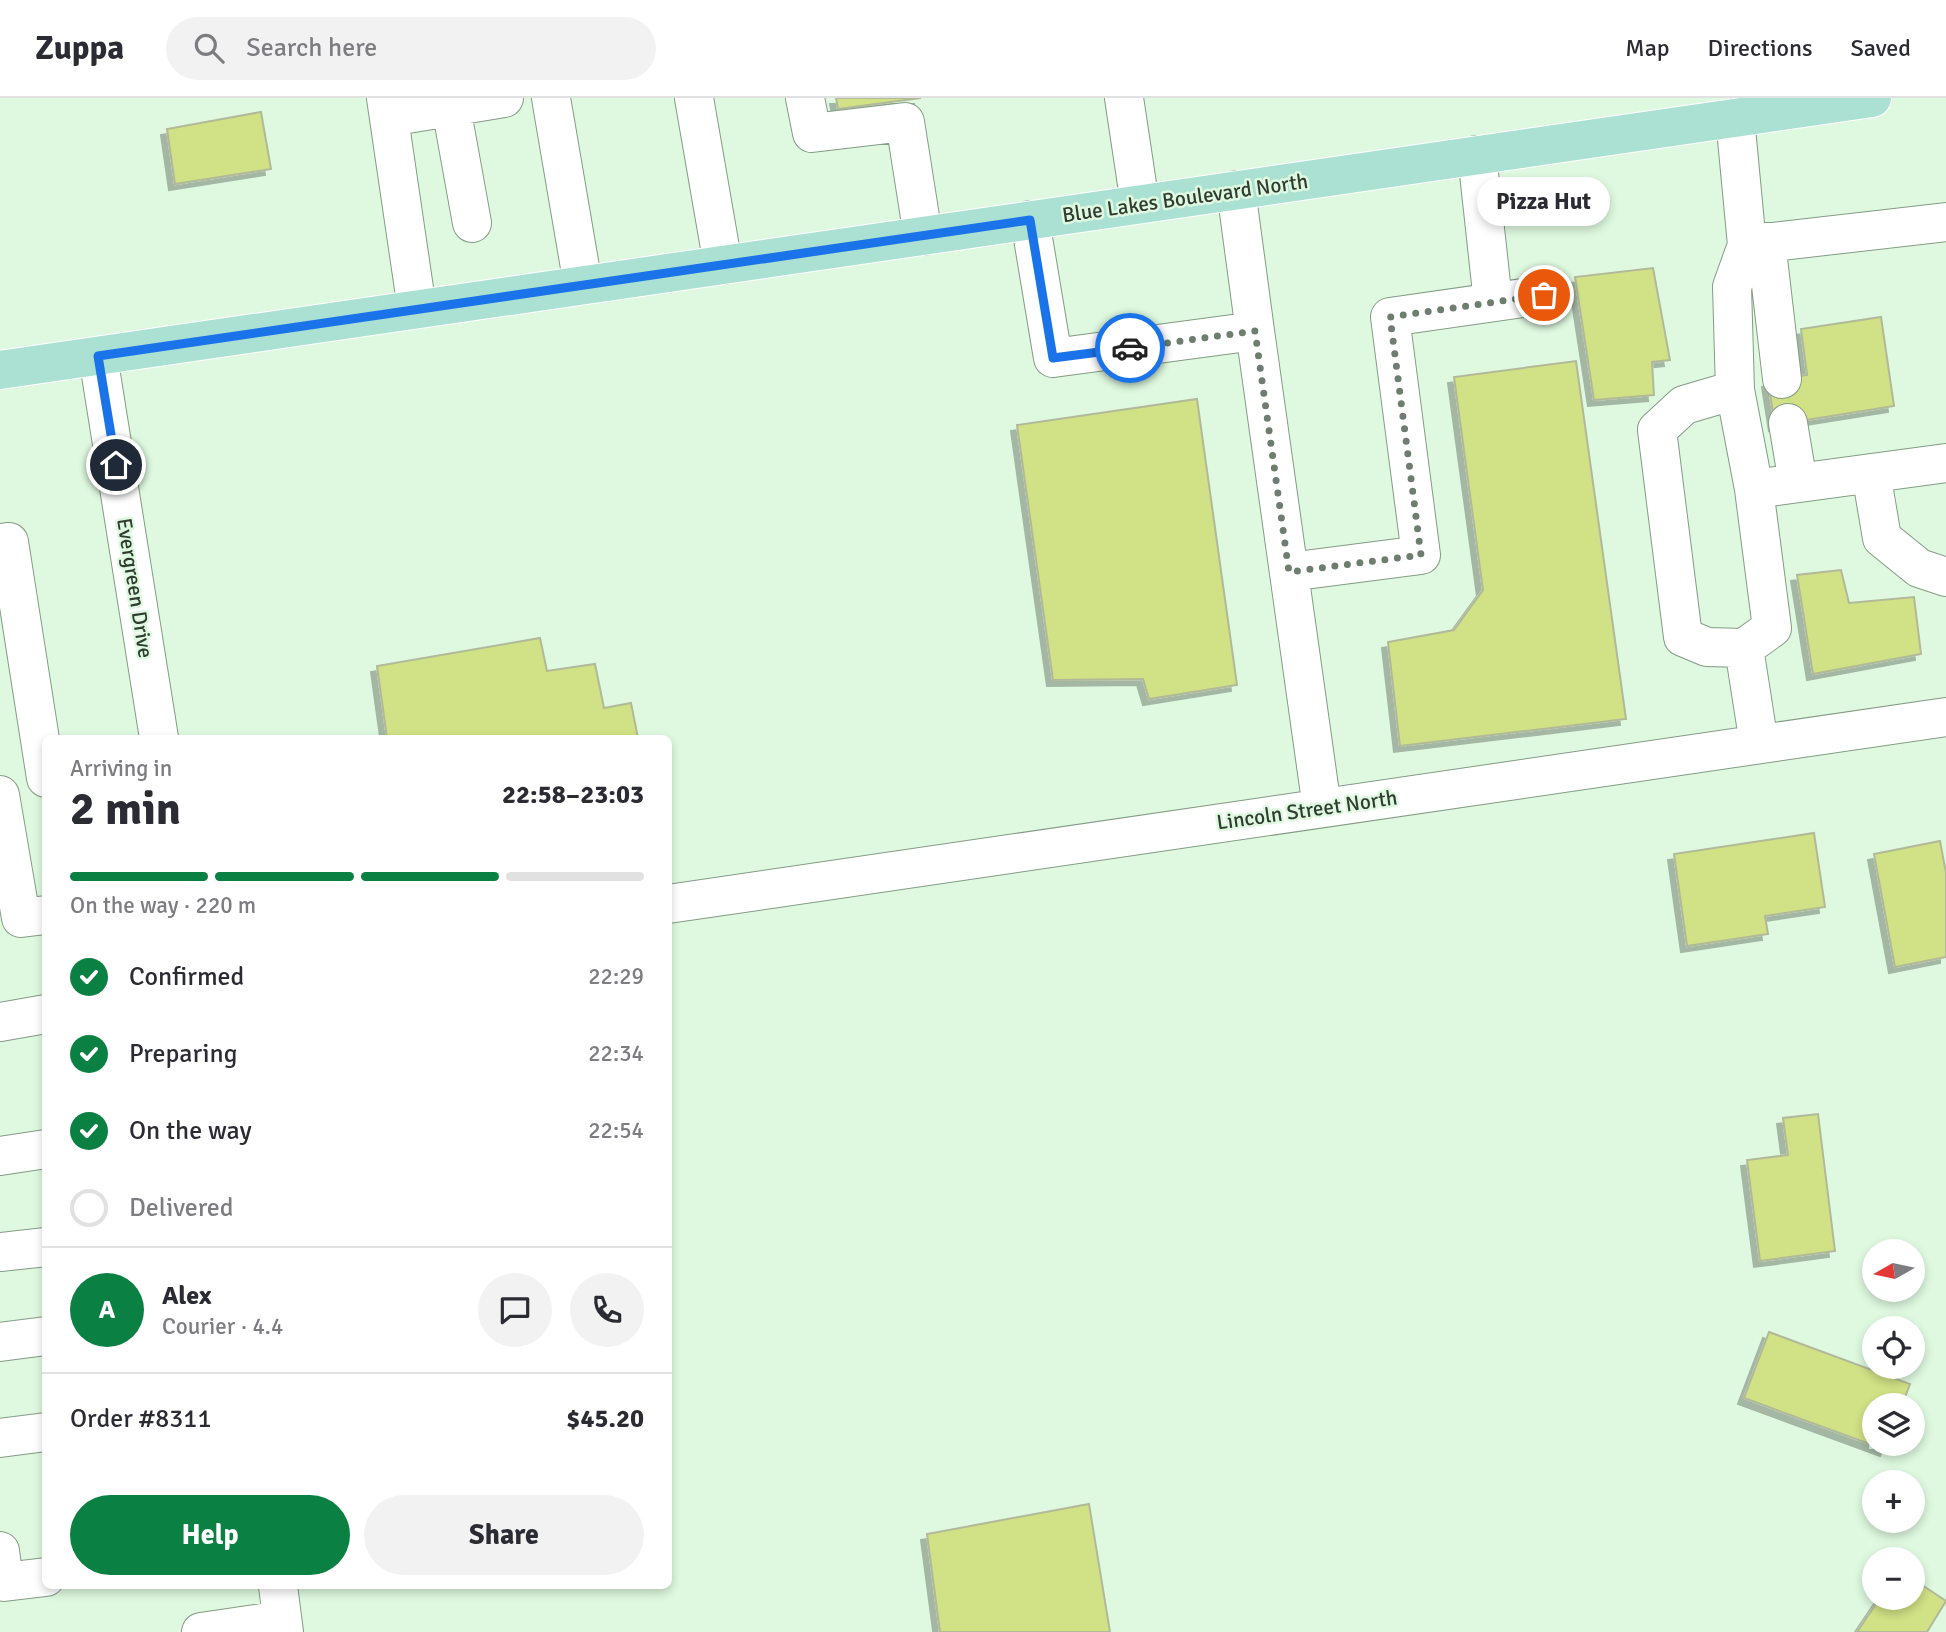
<!DOCTYPE html>
<html lang="en">
<head>
<meta charset="utf-8">
<style>
	body { margin:0; font-family:Signika,sans-serif; background:#f2f2f3; color:#2b2b33; height:100vh; display:flex; flex-direction:column; font-size:26px; white-space:nowrap }
	* { box-sizing:border-box; margin:0 }
	p { font-size:23px; color:#7c7c81 }
	.icon { flex:none; width:38px; height:38px; fill:none; stroke:currentColor; stroke-width:2; stroke-linecap:round; stroke-linejoin:round }
	.map { position:relative; flex:1; overflow:hidden }
	.side { position:absolute; left:42px; top:637px; width:630px; height:854px; display:flex; flex-direction:column; background:#fff; border-radius:10px; box-shadow:0 4px 10px #0003 }
	.side>* { flex:none }
	.needle { width:46px; rotate:261deg }
	.fabs { position:absolute; left:1862px; top:1141px; display:grid; gap:14px }
	.fabs a { display:grid; place-items:center; width:63px; height:63px; border-radius:50%; background:#fff; box-shadow:0 4px 10px #0003; font-size:35px }
	.pin { position:absolute; display:grid; place-items:center; width:60px; height:60px; color:#fff; margin:-30px; border:4px solid #fff; border-radius:50%; box-shadow:0 2px 7px #0007 }
	.courier { position:absolute; display:grid; place-items:center; width:70px; height:70px; margin:-35px; border:5px solid #1a73e8; border-radius:50%; background:#fff; color:#222; box-shadow:0 2px 9px #0007 }
	.bubble { position:absolute; height:49px; border-radius:24px; background:#fff; box-shadow:0 4px 10px #0003; font-size:23px; font-weight:700; line-height:49px; text-align:center }
	.summary em { font-style:normal; font-weight:700 }
	.summary div { display:flex; flex-direction:column-reverse }
	.summary { display:flex; align-items:center; justify-content:space-between; height:119px; padding:0 28px }
	h1 { font-size:46px; font-weight:700; line-height:52px }
	.bar { display:grid; grid-template-columns:repeat(4,1fr); gap:10px 7px; align-content:center; height:84px; padding:0 28px }
	.bar i { height:9px; border-radius:5px; background:#e1e1e2 }
	.bar .active { background:#0b8043 }
	.bar p { grid-column:span 4 }
	.line { display:flex; align-items:center; gap:18px; padding:0 28px; border-top:2px solid #e1e1e2 }
	.line div { flex:1 }
	.round { display:grid; place-items:center; flex:none; width:74px; height:74px; border-radius:37px; background:#f2f2f3 }
	ol { padding:0 28px; list-style:none }
	li { display:flex; align-items:center; gap:21px; height:77px }
	li p { margin-inline-start:auto }
	li .icon { padding:7px; border-radius:50%; background:#0b8043; color:#fff; stroke-width:4 }
	li:last-child { color:#7c7c81 }
	li i { width:38px; height:38px; border:4px solid #e1e1e2; border-radius:50% }
	.action { display:flex; gap:14px; margin-top:auto; padding:14px 28px }
	.action a { flex:1; height:80px; border-radius:42px; background:#0b8043; color:#fff; font-size:28px; font-weight:700; line-height:80px; text-align:center }
	.action a+a { background:#f2f2f3; color:#2b2b33 }
	header { display:flex; align-items:center; gap:42px; box-sizing:border-box; height:98px; padding:0 35px; background:#fff; border-bottom:2px solid #e1e1e2 }
	header strong { font-size:33px }
	nav { display:flex; gap:38px; margin-inline-start:auto; font-size:24px }
	.search { width:490px; height:63px; background:#f2f2f3; display:flex; align-items:center; gap:18px; box-sizing:border-box; padding:0 24px; border-radius:38px; color:#7c7c81; font-size:26px }
	.map>svg:first-child { display:block }
	.building { fill:#d1e185; stroke:#b2b999; stroke-width:2; filter:url(#shadow) }
	.lines { fill:none; stroke-linecap:round; stroke-linejoin:round }
	.minor-casing { stroke:#839c84; stroke-width:40 }
	.major-casing { stroke:#fff; stroke-width:40 }
	.minor { stroke:#fff; stroke-width:38 }
	.major { stroke:#abe1d3; stroke-width:38 }
	.done { stroke:#6d7e6e; stroke-width:7; stroke-dasharray:0 12.6 }
	.route { stroke:#1a73e8; stroke-width:9 }
	.labels { text-anchor:middle; dominant-baseline:central; stroke-width:5; stroke-linejoin:round; paint-order:stroke }
	.street-label { font-size:21px; fill:#303b31; stroke:#def9df }
</style>
</head>
<body>
<header>
<strong>Zuppa</strong>
<div class="search"><svg class="icon" aria-label="search" viewBox="0 0 24 24"><circle cx="10" cy="10" r="6"/><path d="M15 15l6 6"/></svg>Search here</div>
<nav><a>Map</a><a>Directions</a><a>Saved</a></nav>
</header>
<div class="map">
<svg width="1946" height="1534" viewBox="0 0 1946 1534">
	<defs>
		<filter id="shadow"><feDropShadow dx="-6" dy="6" stdDeviation="0" flood-color="#0004"/></filter>
	</defs>
	<rect width="100%" height="100%" fill="#def9df"/>
	<path class="building" d="M836,0H921L838,11Z
		M261,14L271,71L175,86L167,31Z
		M1653,170L1670,262L1652,264L1654,297L1594,302L1575,179Z
		M1881,219L1894,308L1775,327L1768,283L1807,277L1801,231Z
		M1576,263L1626,621L1400,648L1388,544L1454,532L1483,492L1454,279Z
		M1197,301L1237,587L1149,601L1143,581L1053,582L1017,327Z
		M1841,472L1849,505L1914,499L1921,556L1813,576L1797,477Z
		M540,540L547,573L595,566L604,610L631,605L638,640H387L377,568Z
		M1814,735L1825,809L1765,818L1768,836L1687,848L1674,756Z
		M1940,743L1946,775V859L1895,869L1874,756Z
		M1818,1016L1835,1153L1760,1163L1747,1062L1788,1057L1783,1020Z
		M1769,1234L1910,1286L1902,1307H1874V1346H1889L1886,1352L1744,1300Z
		M1089,1406L1110,1534H940L927,1436Z
		M1913,1481L1946,1503L1927,1534H1857L1880,1500H1913Z"/>
	<g class="lines">
		<defs>
			<path id="minor" d="M386,0L417,211
				M551,0L583,187
				M694,0L723,167
				M805,0L812,35L905,24L923,138
				M1124,0L1140,106
				M451,9L472,125
				M389,19L504,0
				M1735,20L1747,147L1732,189L1735,292L1754,391L1772,530L1744,550L1707,549L1683,539L1657,332L1684,307L1735,292
				M1477,57L1493,204
				M1236,92L1255,233
				M1030,122L1053,260L1255,233L1322,710
				M1766,144L1782,281
				M1747,147L1946,124
				M98,258L159,640
				M1788,325L1798,385
				M1871,375L1882,440L1919,470L1946,479
				M1754,391L1946,365
				M0,445L9,444L46,680
				M1289,474L1421,457L1390,219L1544,197
				M1744,550L1759,646
				M0,697L21,820L46,817
				M668,806L1946,619
				M0,924L46,916
				M0,1058L46,1051
				M0,1154L46,1149
				M0,1244L46,1238
				M0,1340L46,1334
				M0,1453L4,1484L46,1479
				M278,1488L284,1534
				M201,1534L282,1522"/>
			<path id="major" d="M0,272L1872,0"/>
		</defs>
		<use href="#minor" class="minor-casing"/>
		<use href="#major" class="major-casing"/>
		<use href="#minor" class="minor"/>
		<use href="#major" class="major"/>
	</g>
	<g class="lines">
		<path class="done" d="M1130,250L1255,233L1289,474L1421,457L1390,219L1544,197"/>
		<path class="route" d="M116,367L98,258L1030,122L1053,260L1130,250"/>
	</g>
	<g class="labels">
		<g class="street-label">
			<text transform="translate(1185 100) rotate(-8)">Blue Lakes Boulevard North</text>
			<text transform="translate(135 490) rotate(81)">Evergreen Drive</text>
			<text transform="translate(1307 712) rotate(-8)">Lincoln Street North</text>
		</g>
	</g>
</svg>
<div class="fabs">
<a><svg class="needle" viewBox="-14 -14 28 28"><path d="M0-13l5 13h-10z" fill="#e53935"/><path d="M0 13l5-13h-10z" fill="#7c7c81"/></svg></a>
<a><svg class="icon" aria-label="locate" viewBox="0 0 24 24"><circle cx="12" cy="12" r="6"/><path d="M12 2v4M12 18v4M2 12h4M18 12h4"/></svg></a>
<a><svg class="icon" aria-label="layers" viewBox="0 0 24 24"><path d="M12 4l9 5-9 5-9-5zM3 14l9 5 9-5"/></svg></a>
<a>+</a>
<a>−</a>
</div>
<div class="pin" style="left:1544px;top:197px;background:#ea580c"><svg class="icon" aria-label="bag" viewBox="0 0 24 24"><path d="M5 8h14l-1 12H6zM9 8a3 3 0 0 1 6 0"/></svg></div>
<div class="pin" style="left:116px;top:367px;background:#1f2937"><svg class="icon" aria-label="home" viewBox="0 0 24 24"><path d="M3 11l9-7 9 7M6 9v11h12V9"/></svg></div>
<div class="courier" style="left:1130px;top:250px"><svg class="icon" aria-label="car" viewBox="0 0 24 24"><path d="M5 17H2v-5l4-1 3-4h7l3 4 3 1v5h-3M9 17h6M6 11h13"/><circle cx="7" cy="17" r="2"/><circle cx="17" cy="17" r="2"/></svg></div>
<div class="bubble" style="left:1477px;top:79px;width:133px">Pizza Hut</div>
<section class="side">
<div class="summary"><div><h1>2 min</h1><p>Arriving in</p></div><em>22:58–23:03</em></div>
<div class="bar"><i class="active"></i><i class="active"></i><i class="active"></i><i></i><p>On the way · 220 m</p></div>
<ol>
<li><svg class="icon" aria-label="check" viewBox="0 0 24 24"><path d="M5 12l5 5 9-10"/></svg>Confirmed<p>22:29</p></li>
<li><svg class="icon" aria-label="check" viewBox="0 0 24 24"><path d="M5 12l5 5 9-10"/></svg>Preparing<p>22:34</p></li>
<li><svg class="icon" aria-label="check" viewBox="0 0 24 24"><path d="M5 12l5 5 9-10"/></svg>On the way<p>22:54</p></li>
<li><i></i>Delivered</li>
</ol>
<div class="line" style="height:126px"><b class="round" style="background:#0b8043;color:#fff">A</b><div><b>Alex</b><p>Courier · 4.4</p></div><a class="round"><svg class="icon" aria-label="chat" viewBox="0 0 24 24"><path d="M4 5h16v11H9l-5 4z"/></svg></a><a class="round"><svg class="icon" aria-label="phone" viewBox="0 0 24 24"><path d="M5 4h4l2 5-3 2q2 4 5 5l2-3 5 2v4C11 20 4 13 5 4z"/></svg></a></div>
<div class="line" style="height:91px"><div>Order #8311</div><b>$45.20</b></div>
<div class="action"><a>Help</a><a>Share</a></div>
</section>
</div>
</body>
</html>
